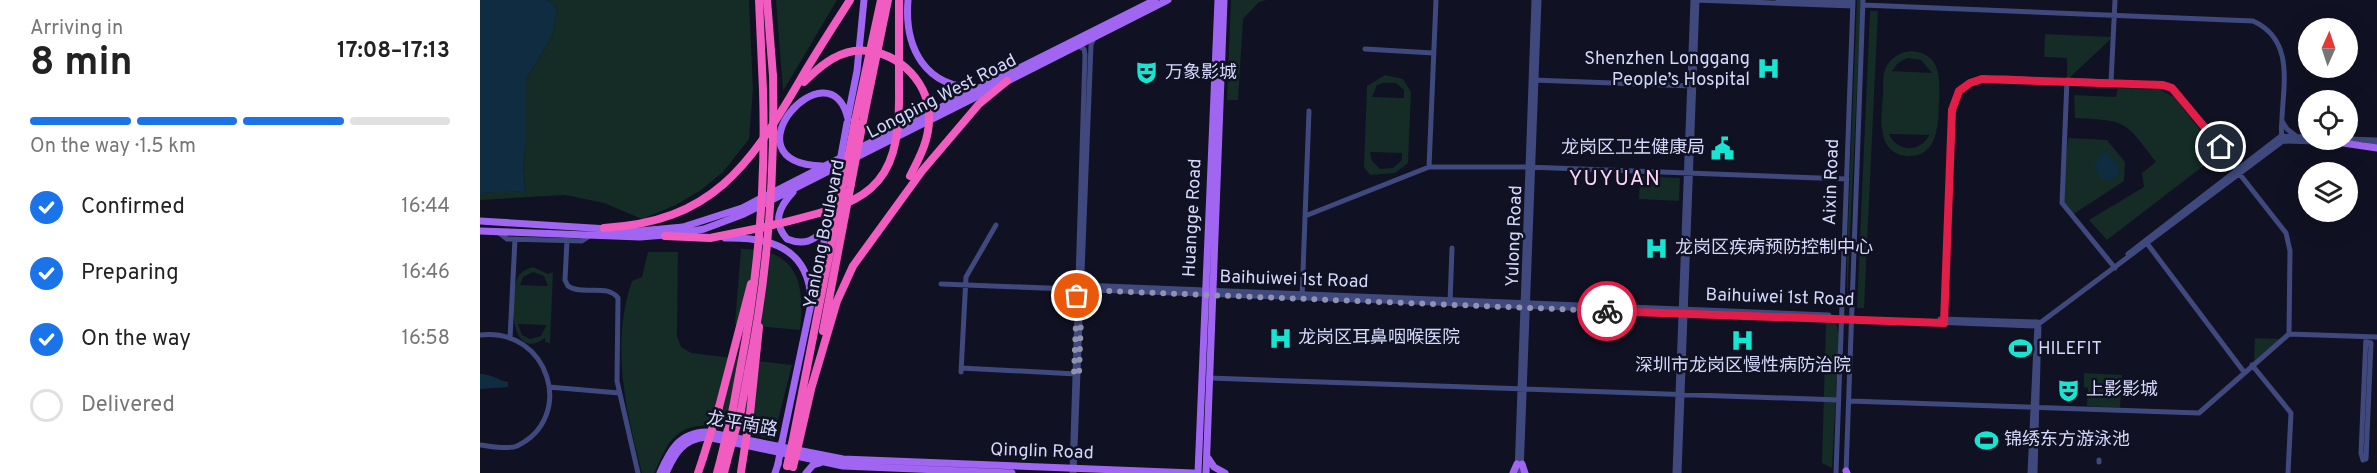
<!DOCTYPE html>
<html lang="en">
<head>
<meta charset="utf-8">
<style>
	body { margin:0; font-family:Overpass,"Noto Sans SC",sans-serif; background:#f6f6f6; color:#222; height:100vh; display:flex; flex-direction:column; font-size:22px; white-space:nowrap }
	* { box-sizing:border-box; margin:0 }
	p { font-size:20px; color:#767676 }
	.icon { flex:none; width:33px; height:33px; fill:none; stroke:currentColor; stroke-width:2; stroke-linecap:round; stroke-linejoin:round }
	.map { position:relative; flex:1; overflow:hidden }
	.side { display:flex; flex-direction:column; background:#fff; width:480px }
	.side>* { flex:none }
	.needle { width:39px; rotate:3deg }
	.controls { position:absolute; left:1818px; top:18px; display:grid; gap:12px }
	.controls a { display:grid; place-items:center; width:60px; height:60px; border-radius:50%; background:#fff; box-shadow:0 6px 24px #0002; font-size:30px }
	.pin { position:absolute; display:grid; place-items:center; width:51px; height:51px; color:#fff; margin:-26px; border:3px solid #fff; border-radius:50%; box-shadow:0 2px 6px #0007 }
	.courier { position:absolute; display:grid; place-items:center; width:60px; height:60px; margin:-30px; border:4px solid #e11d48; border-radius:50%; background:#fff; color:#222; box-shadow:0 2px 8px #0007 }
	.summary em { font-style:normal; font-weight:700 }
	.summary div { display:flex; flex-direction:column-reverse }
	.summary { display:flex; align-items:center; justify-content:space-between; height:102px; padding:0 30px }
	h1 { font-size:39px; font-weight:700; line-height:45px }
	.bar { display:grid; grid-template-columns:repeat(4,1fr); gap:9px 6px; align-content:center; height:72px; padding:0 30px }
	.bar i { height:8px; border-radius:4px; background:#e0e0e0 }
	.bar .on { background:#1a73e8 }
	.bar p { grid-column:span 4 }
	ol { padding:0 30px; list-style:none }
	li { display:flex; align-items:center; gap:18px; height:66px }
	li p { margin-inline-start:auto }
	li .icon { padding:6px; border-radius:50%; background:#1a73e8; color:#fff; stroke-width:4 }
	li:last-child { color:#767676 }
	li i { width:33px; height:33px; border:3px solid #e0e0e0; border-radius:50% }
	main { display:flex; flex:1; min-height:0 }
	.map>svg:first-child { display:block }
	.green { fill:#142b26; fill-rule:evenodd }
	.water { fill:#102c41 }
	.lines { fill:none; stroke-linecap:round; stroke-linejoin:round }
	.minor { stroke:#3f497d; stroke-width:5 }
	.major { stroke:#a166f1; stroke-width:7 }
	.highway { stroke:#f05cc0; stroke-width:8 }
	.major-bridge { stroke:#a166f1; stroke-width:7 }
	.highway-bridge { stroke:#f05cc0; stroke-width:8 }
	.done { stroke:#9092af; stroke-width:6; stroke-dasharray:0 10.8 }
	.route { stroke:#e11d48; stroke-width:8 }
	.labels { text-anchor:middle; dominant-baseline:central; stroke-width:5; stroke-linejoin:round; paint-order:stroke }
	.poi-label { font-size:18px; fill:#d5d8fb; stroke:#101122; text-anchor:start }
	.street-label { font-size:18px; fill:#d5d8fb; stroke:#101122 }
	.quarter-label { font-size:21px; letter-spacing:1.5px; fill:#fbd7f5; stroke:#101122 }
</style>
</head>
<body>
<main>
<section class="side">
<div class="summary"><div><h1>8 min</h1><p>Arriving in</p></div><em>17:08–17:13</em></div>
<div class="bar"><i class="on"></i><i class="on"></i><i class="on"></i><i></i><p>On the way · 1.5 km</p></div>
<ol>
<li><svg class="icon" aria-label="check" viewBox="0 0 24 24"><path d="M5 12l5 5 9-10"/></svg>Confirmed<p>16:44</p></li>
<li><svg class="icon" aria-label="check" viewBox="0 0 24 24"><path d="M5 12l5 5 9-10"/></svg>Preparing<p>16:46</p></li>
<li><svg class="icon" aria-label="check" viewBox="0 0 24 24"><path d="M5 12l5 5 9-10"/></svg>On the way<p>16:58</p></li>
<li><i></i>Delivered</li>
</ol>
</section>
<div class="map">
<svg width="1897" height="473" viewBox="0 0 1897 473">
	<rect width="100%" height="100%" fill="#101122"/>
	<path class="green" d="M66,0H269L273,90L269,139L243,172L221,190L196,205L162,219L124,203L85,195L0,200V193L45,190L43,163L46,144V79L72,36L77,11L73,3Z
		M296,0H357L303,91Z
		M751,0H787L779,2L763,19L758,100H747Z
		M1377,0H1381L1367,303V247Z
		M1390,11H1398L1384,308H1377Z
		M1565,34L1633,37L1587,80V58L1564,57Z
		M1431,51C1462,53 1460,80 1459,104C1458,125 1458,157 1428,156C1396,154 1401,118 1403,96C1403,86 1402,74 1407,65C1413,56 1421,52 1431,51ZM1427,58L1441,60L1452,73L1412,71L1418,63ZM1409,134L1449,135V136C1439,153 1417,152 1409,134Z
		M905,75L923,79L931,92L928,163L915,173L890,175L884,167L887,86ZM903,83H916L924,90V98L892,97L897,85ZM890,152L922,153V160L913,168L900,169L892,161Z
		M1638,88L1680,90L1694,97L1739,154L1627,240L1609,220L1664,187L1662,173L1676,162C1644,120 1648,121 1595,118L1594,95L1636,97Z
		M1588,138L1627,140L1645,162L1644,181L1592,215L1582,203Z
		M1160,176L1200,178L1199,201L1159,199Z
		M261,249C316,248 326,282 320,330L255,324Z
		M168,252H198L197,336L201,347L211,353L312,365L293,440C267,433 222,415 198,434C186,443 181,460 174,473H162C146,411 130,344 152,281L162,277Z
		M53,267L68,274L73,272L70,343L65,342V338C29,364 29,295 38,277C41,271 47,269 53,267ZM53,272L64,276L68,286L40,285L43,277ZM38,324L66,325V326L61,336L50,339L42,335Z
		M1350,319L1357,325L1359,340L1352,468L1342,463L1346,323Z
		M1775,338L1801,339L1774,361Z
		M1604,373L1642,375L1640,408L1607,406L1608,388L1604,387Z"/>
	<path class="water" d="M0,0H66L73,3L77,11L72,36L46,79V144L43,163L45,191L0,193Z
		M1624,150L1637,165L1639,173L1632,179H1621L1614,165Z
		M0,374C11,374 18,380 28,382V387L0,389Z"/>
	<g class="lines">
		<path class="minor" d="M1215,0L1373,6
			M1298,0L1373,2
			M1383,5L1773,21C1813,39 1804,81 1802,117C1802,125 1800,133 1803,141
			M885,49L953,53
			M1053,80L1212,86
			M1587,80L1582,203L1635,268
			M1631,82L1635,0
			M1802,121L1807,129L1816,136
			M1801,136L1828,137
			M1868,139L1897,140
			M1803,141L1864,143
			M1886,144H1897
			M949,167L956,0
			M825,216L949,167H1048L1367,179
			M18,232L27,239L102,241L111,235
			M87,240L85,280L88,286C102,296 127,283 138,298L137,381L158,473
			M1666,242L1764,372
			M1648,254L1801,136
			M461,284L1556,326L1803,141
			M598,288L602,285L1349,315
			M822,298L829,111
			M970,303L972,248
			M1460,319L1558,322
			M1464,321L1472,109C1480,64 1547,81 1581,82L1587,80L1683,85L1692,88L1806,233L1810,251L1809,334
			M0,335C70,327 96,418 37,446C27,450 10,446 0,445
			M30,338L35,239
			M1772,365L1811,413L1808,473
			M481,368L596,374
			M481,372L486,277L516,225
			M729,378L1359,400
			M69,387L139,393
			M1369,401L1719,413L1809,334L1897,337
			M1886,459L1891,343L1886,342
			M1883,460L1881,453L1886,337
			M1619,462V460
			M592,472L605,55L604,49L598,46
			M594,473L611,45L614,38
			M1037,473L1054,0
			M1041,473L1059,0
			M1195,473L1213,0
			M1199,473L1217,0
			M1356,473L1373,0
			M1366,473L1383,0
			M1550,473L1557,324
			M1555,473L1559,324"/>
		<path class="major" d="M428,0C424,48 445,88 498,88
			M368,116L377,71L384,0
			M1863,143L1897,148
			M374,151L675,0
			M373,159L688,0
			M342,166C241,163 350,41 368,119
			M313,192C299,207 292,222 307,239C324,246 336,241 346,226
			M0,221L160,231L203,227L262,208L364,156
			M0,231L160,237L197,234L224,229L264,214L363,164
			M245,238C289,237 328,247 331,299
			M302,442L354,194
			M728,458L734,467L745,473
			M1042,464L1045,473
			M1366,471L1367,473
			M180,473C190,450 199,433 226,432L363,459L713,473
			M186,473C195,453 203,439 227,437L363,466L532,473
			M295,473L298,464
			M326,473L333,465L340,463
			M718,473L738,0
			M726,473L744,0
			M1033,473L1037,464"/>
		<path class="highway" d="M279,0L283,90
			M287,0L293,76
			M419,92V0
			M384,116L408,0
			M375,121L401,0
			M124,228C231,222 269,167 319,82C335,54 353,27 370,0
			M185,236L230,238L285,227
			M343,331L371,184
			M331,389L357,301L373,266L442,171L499,104L527,81
			M239,407L271,284
			M253,408L260,370
			M261,410L268,372
			M270,414L279,327
			M312,444L362,190
			M318,446L332,385
			M218,473L223,458
			M237,473L241,458
			M244,473L247,461"/>
		<path class="major-bridge" d="M354,194L367,123
			M298,464L302,442"/>
		<path class="highway-bridge" d="M324,82C338,68 354,54 374,51C412,46 449,79 449,116C450,138 440,157 430,176
			M371,184L384,116
			M362,190L375,121
			M293,225C382,203 421,195 419,92
			M260,370C278,279 286,183 283,90
			M268,372C288,275 295,175 293,76
			M223,458L239,407
			M241,458L253,408
			M247,461L261,410
			M307,466L312,444
			M313,467L318,446
			M261,472L270,414"/>
	</g>
	<g class="lines">
		<path class="done" d="M597,296L594,374H599L602,290L1127,311"/>
		<path class="route" d="M1127,311L1464,323L1472,110L1479,91L1490,83L1502,79L1683,85L1692,88L1741,147"/>
	</g>
	<defs>
		<symbol id="hospital-bare" viewBox="-9 -9 18 18"><path d="M-5-5h3v3.5h4V-5h3V5h-3V1.5h-4V5h-3Z" fill="#16e6d1" stroke="#101122" stroke-width="2.5" paint-order="stroke"/></symbol>
		<symbol id="theatre-bare" viewBox="-9 -9 18 18"><path d="M-5-5.5Q0-4 5-5.5V0Q5 5 0 6Q-5 5-5 0ZM-3.3-2.5H-1v1.5H-3.3ZM1-2.5H3.3v1.5H1ZM-2.8 1Q0 5.5 2.8 1Z" fill="#16e6d1" stroke="#101122" stroke-width="2.5" paint-order="stroke"/></symbol>
		<symbol id="civic-bare" viewBox="-9 -9 18 18"><path d="M-.6-6.5H3V-4.5H.6V-3L4-1V1h2V6H-6V1h2V-1L-.6-3ZM-1.2 2.5V6h2.4V2.5Z" fill="#16e6d1" stroke="#101122" stroke-width="2.5" paint-order="stroke"/></symbol>
		<symbol id="stadium-bare" viewBox="-9 -9 18 18"><path d="M0-5a6.5 5 0 1 0 0 10a6.5 5 0 1 0 0-10ZM-3.5-1.8h7v3.6h-7Z" fill="#16e6d1" stroke="#101122" stroke-width="2.5" paint-order="stroke"/></symbol>
	</defs>
	<g fill-rule="evenodd">
		<use href="#hospital-bare" x="1272" y="52" width="33" height="33"/>
		<use href="#theatre-bare" x="650" y="56" width="33" height="33"/>
		<use href="#civic-bare" x="1226" y="132" width="33" height="33"/>
		<use href="#hospital-bare" x="1160" y="232" width="33" height="33"/>
		<use href="#hospital-bare" x="784" y="322" width="33" height="33"/>
		<use href="#hospital-bare" x="1246" y="324" width="33" height="33"/>
		<use href="#stadium-bare" x="1524" y="332" width="33" height="33"/>
		<use href="#theatre-bare" x="1572" y="374" width="33" height="33"/>
		<use href="#stadium-bare" x="1490" y="424" width="33" height="33"/>
	</g>
	<g class="labels">
		<g class="poi-label">
			<text x="1270" y="59" text-anchor="end">Shenzhen Longgang<tspan x="1270" dy="21">People’s Hospital</tspan></text>
			<text x="685" y="73">万象影城</text>
			<text x="1225" y="148" text-anchor="end">龙岗区卫生健康局</text>
			<text x="1195" y="248">龙岗区疾病预防控制中心</text>
			<text x="818" y="338">龙岗区耳鼻咽喉医院</text>
			<text x="1558" y="349">HILEFIT</text>
			<text x="1263" y="366" text-anchor="middle">深圳市龙岗区慢性病防治院</text>
			<text x="1606" y="390">上影影城</text>
			<text x="1524" y="440">锦绣东方游泳池</text>
		</g>
		<g class="street-label">
			<text transform="translate(462 97) rotate(-27)">Longping West Road</text>
			<text transform="translate(1352 182) rotate(-88)">Aixin Road</text>
			<text transform="translate(713 218) rotate(-87)">Huangge Road</text>
			<text transform="translate(345 234) rotate(-79)">Yanlong Boulevard</text>
			<text transform="translate(1035 236) rotate(-88)">Yulong Road</text>
			<text transform="translate(814 280) rotate(2)">Baihuiwei 1st Road</text>
			<text transform="translate(1300 298) rotate(2)">Baihuiwei 1st Road</text>
			<text transform="translate(262 425) rotate(10)">龙平南路</text>
			<text transform="translate(562 452) rotate(2)">Qinglin Road</text>
		</g>
		<g class="quarter-label">
			<text x="1135" y="179">YUYUAN</text>
		</g>
	</g>
</svg>
<div class="controls">
<a><svg class="needle" viewBox="-14 -14 28 28"><path d="M0-13l5 13h-10z" fill="#e53935"/><path d="M0 13l5-13h-10z" fill="#767676"/></svg></a>
<a><svg class="icon" aria-label="locate" viewBox="0 0 24 24"><circle cx="12" cy="12" r="6"/><path d="M12 2v4M12 18v4M2 12h4M18 12h4"/></svg></a>
<a><svg class="icon" aria-label="layers" viewBox="0 0 24 24"><path d="M12 4l9 5-9 5-9-5zM3 14l9 5 9-5"/></svg></a>
</div>
<div class="pin" style="left:597px;top:296px;background:#ea580c"><svg class="icon" aria-label="bag" viewBox="0 0 24 24"><path d="M5 8h14l-1 12H6zM9 8a3 3 0 0 1 6 0"/></svg></div>
<div class="pin" style="left:1741px;top:147px;background:#1f2937"><svg class="icon" aria-label="home" viewBox="0 0 24 24"><path d="M3 11l9-7 9 7M6 9v11h12V9"/></svg></div>
<div class="courier" style="left:1127px;top:311px"><svg class="icon" aria-label="bike" viewBox="0 0 24 24"><circle cx="6" cy="16" r="4"/><circle cx="18" cy="16" r="4"/><path d="M6 16l4-8h5l3 8M10 8l3 8H6M13 5h3"/></svg></div>
</div>
</main>
</body>
</html>
